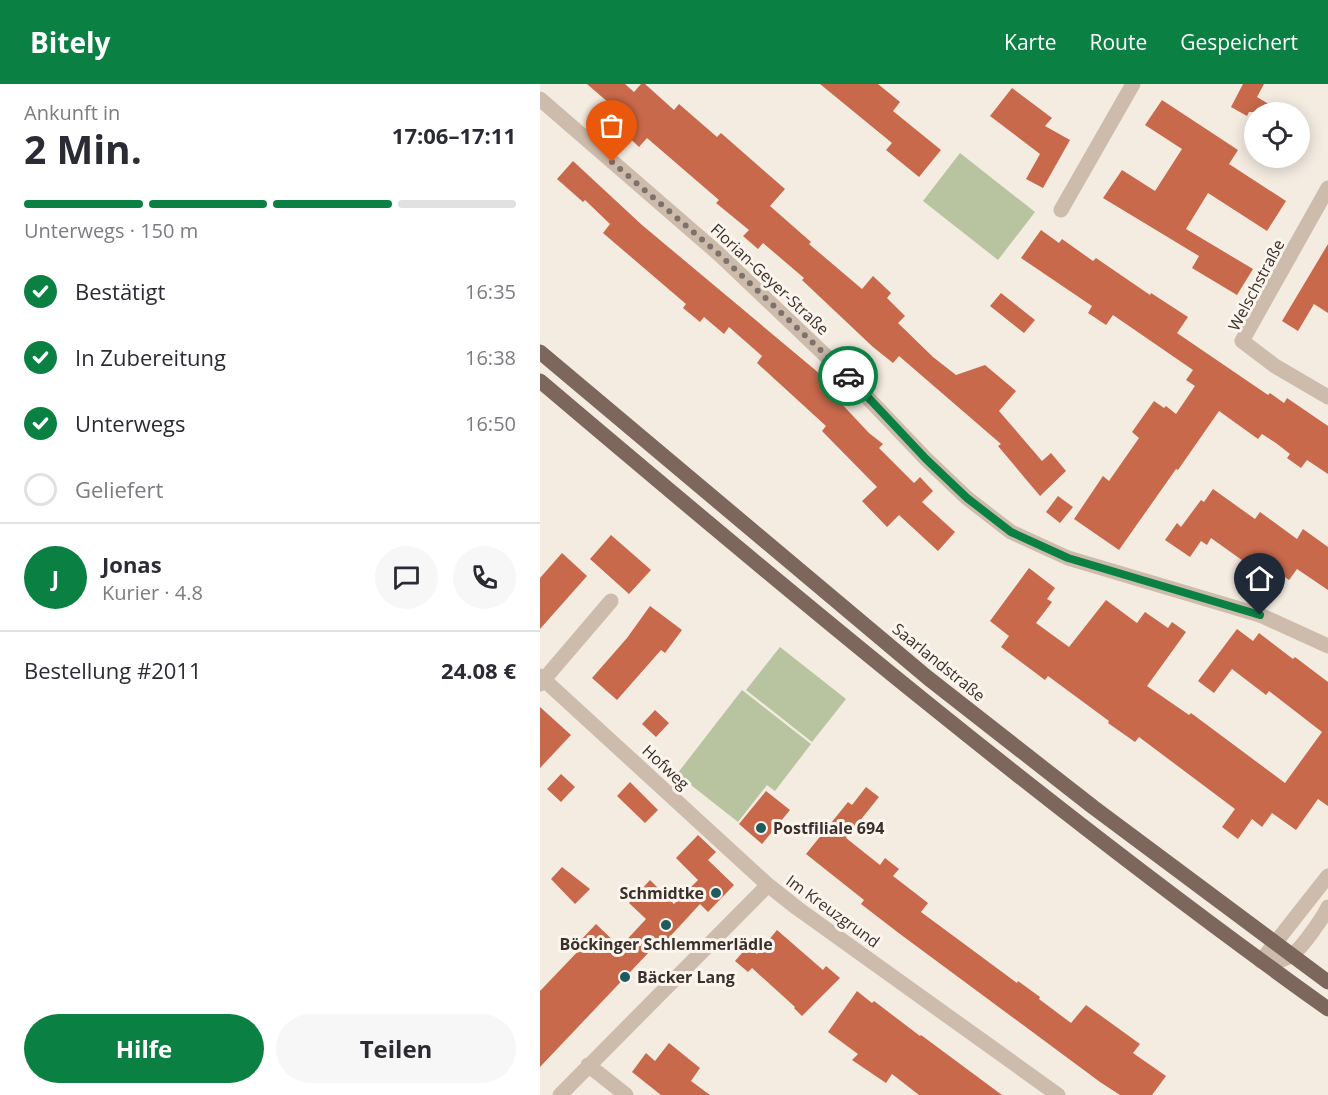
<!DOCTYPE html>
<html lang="de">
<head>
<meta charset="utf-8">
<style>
	body { margin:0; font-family:"Open Sans",sans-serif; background:#f7f7f7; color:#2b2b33; height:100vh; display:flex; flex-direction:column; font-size:22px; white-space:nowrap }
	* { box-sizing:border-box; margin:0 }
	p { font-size:20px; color:#7c7c81 }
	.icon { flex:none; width:33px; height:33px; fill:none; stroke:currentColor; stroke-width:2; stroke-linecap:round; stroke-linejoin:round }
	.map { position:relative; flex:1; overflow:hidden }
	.sheet { display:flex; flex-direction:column; background:#fff; width:540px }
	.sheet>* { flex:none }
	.fabs { position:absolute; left:704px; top:18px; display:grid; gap:12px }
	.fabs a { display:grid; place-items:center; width:66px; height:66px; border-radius:50%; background:#fff; box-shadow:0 3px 15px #0003; font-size:30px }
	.pin { position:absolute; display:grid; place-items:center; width:51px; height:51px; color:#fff; margin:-62px -26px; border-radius:50% 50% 50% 0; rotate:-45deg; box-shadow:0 0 6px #0007 }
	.pin .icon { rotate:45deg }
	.courier { position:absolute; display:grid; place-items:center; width:60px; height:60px; margin:-30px; border:4px solid #0b8043; border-radius:50%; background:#fff; color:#222; box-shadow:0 2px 8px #0007 }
	.head em { font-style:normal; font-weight:700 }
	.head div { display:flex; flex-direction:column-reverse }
	.head { display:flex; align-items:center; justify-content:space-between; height:102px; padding:0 24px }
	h1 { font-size:39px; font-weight:700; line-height:45px }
	.bar { display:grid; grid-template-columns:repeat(4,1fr); gap:9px 6px; align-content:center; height:72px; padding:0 24px }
	.bar i { height:8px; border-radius:4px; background:#e1e1e2 }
	.bar .selected { background:#0b8043 }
	.bar p { grid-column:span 4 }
	.line { display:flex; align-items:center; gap:15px; padding:0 24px; border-top:2px solid #e1e1e2 }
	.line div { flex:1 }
	.round { display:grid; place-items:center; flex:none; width:63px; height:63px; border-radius:32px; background:#f7f7f7 }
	ol { padding:0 24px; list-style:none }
	li { display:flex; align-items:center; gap:18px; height:66px }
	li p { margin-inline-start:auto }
	li .icon { padding:6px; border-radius:50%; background:#0b8043; color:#fff; stroke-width:4 }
	li:last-child { color:#7c7c81 }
	li i { width:33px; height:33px; border:3px solid #e1e1e2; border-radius:50% }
	.cta { display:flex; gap:12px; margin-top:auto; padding:12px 24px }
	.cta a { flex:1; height:69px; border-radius:36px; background:#0b8043; color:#fff; font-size:24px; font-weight:700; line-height:69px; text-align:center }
	.cta a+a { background:#f7f7f7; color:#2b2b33 }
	header { display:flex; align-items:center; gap:36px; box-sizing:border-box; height:84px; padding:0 30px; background:#0b8043; color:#fff }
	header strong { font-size:28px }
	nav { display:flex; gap:33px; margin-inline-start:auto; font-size:21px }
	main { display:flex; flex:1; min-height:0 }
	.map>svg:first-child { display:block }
	.green { fill:#b8c4a0 }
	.building { fill:#c8694b }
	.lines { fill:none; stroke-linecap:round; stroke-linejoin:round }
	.street { stroke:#cdbbac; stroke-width:15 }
	.primary { stroke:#7d675c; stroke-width:15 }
	.done { stroke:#7c716b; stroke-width:6; stroke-dasharray:0 10.8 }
	.route { stroke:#0b8043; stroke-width:8 }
	.poi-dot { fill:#1f5a5e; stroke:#fbf5ee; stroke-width:2 }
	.labels { text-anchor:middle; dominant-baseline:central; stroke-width:6; stroke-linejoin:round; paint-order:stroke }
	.street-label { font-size:16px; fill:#3b302b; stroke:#fbf5ee }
	.poi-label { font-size:16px; font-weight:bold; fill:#3b302b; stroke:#fbf5ee; text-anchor:start }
</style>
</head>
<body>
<header>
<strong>Bitely</strong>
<nav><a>Karte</a><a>Route</a><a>Gespeichert</a></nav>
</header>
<main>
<section class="sheet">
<div class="head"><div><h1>2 Min.</h1><p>Ankunft in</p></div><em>17:06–17:11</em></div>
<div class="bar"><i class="selected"></i><i class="selected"></i><i class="selected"></i><i></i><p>Unterwegs · 150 m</p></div>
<ol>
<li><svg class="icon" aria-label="check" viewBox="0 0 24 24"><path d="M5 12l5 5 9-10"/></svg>Bestätigt<p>16:35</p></li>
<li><svg class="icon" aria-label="check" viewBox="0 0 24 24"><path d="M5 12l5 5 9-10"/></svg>In Zubereitung<p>16:38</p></li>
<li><svg class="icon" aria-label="check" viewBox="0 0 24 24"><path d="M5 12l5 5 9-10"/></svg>Unterwegs<p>16:50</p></li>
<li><i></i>Geliefert</li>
</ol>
<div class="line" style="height:108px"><b class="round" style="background:#0b8043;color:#fff">J</b><div><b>Jonas</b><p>Kurier · 4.8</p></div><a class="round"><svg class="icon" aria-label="chat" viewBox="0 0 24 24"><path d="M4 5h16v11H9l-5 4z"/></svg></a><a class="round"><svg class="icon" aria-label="phone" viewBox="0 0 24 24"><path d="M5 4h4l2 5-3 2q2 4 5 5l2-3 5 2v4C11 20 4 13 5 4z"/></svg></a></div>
<div class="line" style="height:78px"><div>Bestellung #2011</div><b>24.08 €</b></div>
<div class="cta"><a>Hilfe</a><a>Teilen</a></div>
</section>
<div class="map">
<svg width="788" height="1011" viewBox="0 0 788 1011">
	<rect width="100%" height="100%" fill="#f4ebe1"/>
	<path class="green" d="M420,69L495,128L458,176L383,117Z
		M240,563L306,615L272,658L206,606Z
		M202,606L271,660L235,707L227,701L198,738L137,690Z"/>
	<path class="building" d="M47,0H85L94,8L101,0H105L134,26L139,20L177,53L181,49L245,105L230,122L271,158L269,160L322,205L333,192L351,209L347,214L365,232L358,239L393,273L416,291L445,281L476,307L459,327L502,377L511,369L526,387L500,412L458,362L461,360L359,272L353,279L333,263L262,196L264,194L223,159L218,165L203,152L209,146L176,119L179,116L107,54L99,63L69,34L77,26Z
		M280,0H338L360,18L353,27L401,66L379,93L346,66L352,59Z
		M703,0H724L717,13L742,28H709L707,32L691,23Z
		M472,4L512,34L505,42L530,56L503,104L486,95L500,70L450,32Z
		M622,16L698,66L689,80L746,117L727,147L668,109L646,145L713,185L697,211L652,184L659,172L563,114L582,86L615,107L642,65L605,41Z
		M33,77L102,141L286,295L283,300L329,349L343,360L339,364L374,399L380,393L393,407L382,418L415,448L398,467L359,431L347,443L322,417L337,403L282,347L286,342L217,279L222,272L189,243L184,250L164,233L160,238L143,224L146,220L63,149L70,140L45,116L43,118L17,95Z
		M501,146L519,159L522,155L553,177L556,174L610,211L611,209L648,233L637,249L728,311L730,309L744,319L747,314L788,342V390L767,376L761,384L747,374L750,370L736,359L722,350L718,355L679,327L638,386L636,385L579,466L534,435L563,392L569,397L599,354L592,348L614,317L624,324L626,322L636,330L655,302L646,296L653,286L573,231L566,241L548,229L552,222L481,174Z
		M788,160V229L774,220L758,247L742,237Z
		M461,209L495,236L484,249L450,222Z
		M673,405L715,435L720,428L757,455L763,445L788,463V506L757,485L749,496L712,470L706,479L671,454L667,461L661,457L650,473L625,456L637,439L641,443L661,416L664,418Z
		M518,412L533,423L520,439L506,428Z
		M71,451L111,486L89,510L50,475Z
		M22,469L47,492L0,545V494Z
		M489,484L515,504L507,515L512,518L496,539L529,563L566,516L597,539L605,528L628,544L632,538L646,548L607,602L649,631L651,629L745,699L782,648L729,607L726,611L692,585L674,609L658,597L697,545L713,557L719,549L753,575L755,573L788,598V722L778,715L756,746L732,729L722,743L712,735L698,755L682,743L695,725L599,653L595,658L568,639L569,637L508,592L505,596L461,563L469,552L450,537Z
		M110,522L142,546L125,569L121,566L77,616L52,594L87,554Z
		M0,623L31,651L0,684Z
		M115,626L129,639L116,653L102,640Z
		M21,690L35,703L21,718L7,705Z
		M90,698L118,726L105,739L77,712Z
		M326,703L339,713L306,754L340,781L345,774L359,785L353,792L388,819L381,828L477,899L478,897L500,913L499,915L531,939L546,921L600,960L593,969L626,992L612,1011H580L560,998L360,850L321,820L324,816L266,770L308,718L312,721Z
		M226,707L250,726L222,760L199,740Z
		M158,751L176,768L168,776L194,801L168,828L160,820L125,858L122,856L112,867L111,866L0,983V907L43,862L39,858L56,840L80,863L106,835L89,819L110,796L134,820L158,796L136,774Z
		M22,783L50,805L35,820L11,795Z
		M237,846L283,886L286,882L300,894L262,932L254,924L255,923L212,884L208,888L195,877L208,862L217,870Z
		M317,907L332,919L334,917L380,952L381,951L462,1011H379L352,990L346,999L312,976L318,970L288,948Z
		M129,959L160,984L151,997L170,1011H121L92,988L106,969L115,977Z"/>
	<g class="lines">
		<path class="street" d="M0,15L180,171L306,291L386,375L427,414L471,448L528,474L720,531L788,562
			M788,104L702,257L735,282L788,313
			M521,126L593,0
			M0,592L228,801L257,824L518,1011
			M0,600L71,517
			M721,877L788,792
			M721,877C750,881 760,865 775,844C780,837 785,830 788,823
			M48,981L86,1011
			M20,1011L228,801"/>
		<path class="primary" d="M0,268L388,594L553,723L788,898
			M0,297C256,514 515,730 788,925"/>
	</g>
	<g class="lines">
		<path class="done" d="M72,78L180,171L308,292"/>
		<path class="route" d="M308,292L386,375L427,414L471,448L528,474L720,531"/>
	</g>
	<g class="poi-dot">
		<circle cx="221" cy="744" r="6"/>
		<circle cx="176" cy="809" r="6"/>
		<circle cx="126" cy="841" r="6"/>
		<circle cx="85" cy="893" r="6"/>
	</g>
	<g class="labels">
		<g class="street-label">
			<text transform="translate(230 195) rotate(43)">Florian-Geyer-Straße</text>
			<text transform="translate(716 201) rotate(-62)">Welschstraße</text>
			<text transform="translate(399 578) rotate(39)">Saarlandstraße</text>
			<text transform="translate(126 683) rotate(43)">Hofweg</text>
			<text transform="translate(293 827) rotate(36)">Im Kreuzgrund</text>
		</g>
		<g class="poi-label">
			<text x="233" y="744">Postfiliale 694</text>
			<text x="164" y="809" text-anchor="end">Schmidtke</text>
			<text x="126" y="860" text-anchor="middle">Böckinger Schlemmerlädle</text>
			<text x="97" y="893">Bäcker Lang</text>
		</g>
	</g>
</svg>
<div class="fabs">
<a><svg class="icon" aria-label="locate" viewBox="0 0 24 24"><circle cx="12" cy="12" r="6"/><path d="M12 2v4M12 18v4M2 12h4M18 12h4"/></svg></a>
</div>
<div class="pin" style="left:72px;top:78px;background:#ea580c"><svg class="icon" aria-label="bag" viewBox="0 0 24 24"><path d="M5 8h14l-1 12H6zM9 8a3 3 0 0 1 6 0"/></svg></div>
<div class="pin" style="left:720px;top:531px;background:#1f2937"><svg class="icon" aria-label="home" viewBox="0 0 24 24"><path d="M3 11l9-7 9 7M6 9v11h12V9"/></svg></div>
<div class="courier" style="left:308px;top:292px"><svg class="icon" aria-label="car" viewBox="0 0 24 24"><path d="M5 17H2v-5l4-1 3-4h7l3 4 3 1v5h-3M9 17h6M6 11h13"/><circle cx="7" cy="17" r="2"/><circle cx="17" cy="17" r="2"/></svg></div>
</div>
</main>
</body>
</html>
